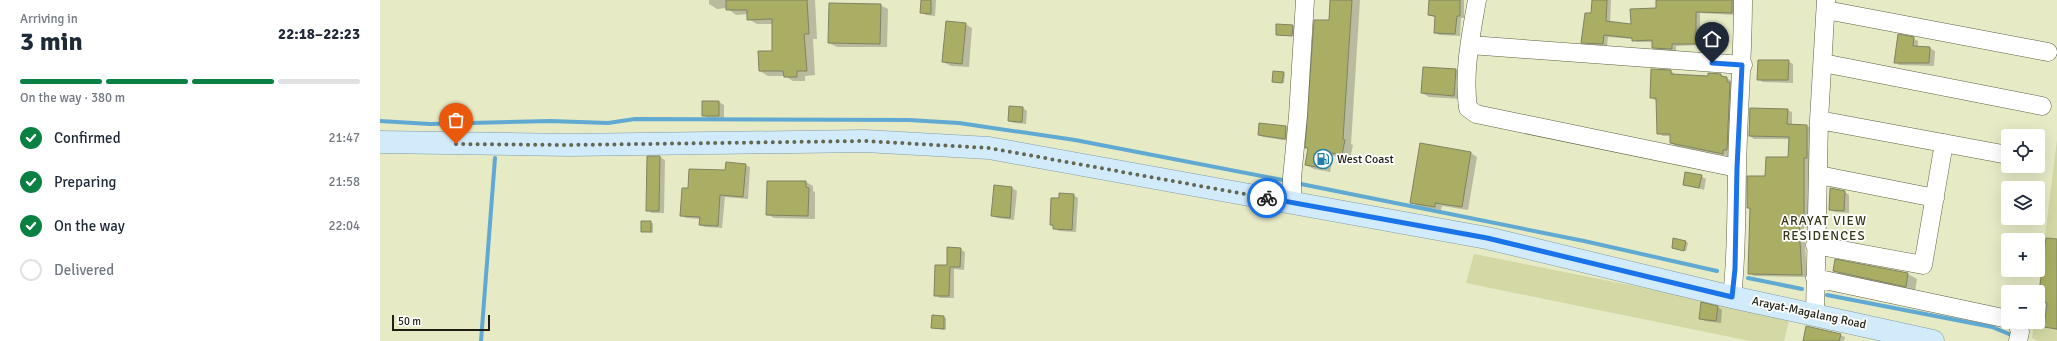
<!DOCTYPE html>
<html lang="en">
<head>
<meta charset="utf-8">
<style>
	body { margin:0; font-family:Signika,sans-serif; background:#f2f2f3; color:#1f2937; height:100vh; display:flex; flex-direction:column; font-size:15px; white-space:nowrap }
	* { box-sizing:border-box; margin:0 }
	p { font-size:13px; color:#747a83 }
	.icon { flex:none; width:22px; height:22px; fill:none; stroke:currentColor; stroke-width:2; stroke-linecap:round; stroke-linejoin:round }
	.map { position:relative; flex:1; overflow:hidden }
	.sheet { display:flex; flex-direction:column; background:#fff; width:380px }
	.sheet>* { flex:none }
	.fabs { position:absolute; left:1621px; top:129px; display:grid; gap:8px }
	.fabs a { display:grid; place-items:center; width:44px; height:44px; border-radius:4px; background:#fff; box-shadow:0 4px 16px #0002; font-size:20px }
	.scale { position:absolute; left:12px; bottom:10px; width:98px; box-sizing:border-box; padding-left:4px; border:2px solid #1e1f12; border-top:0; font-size:11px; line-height:14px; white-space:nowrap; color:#1e1f12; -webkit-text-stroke:3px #fff; paint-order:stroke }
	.pin { position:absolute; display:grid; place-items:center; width:34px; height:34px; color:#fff; margin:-41px -17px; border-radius:50% 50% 50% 0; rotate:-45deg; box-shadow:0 0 4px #0007 }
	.pin .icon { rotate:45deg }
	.courier { position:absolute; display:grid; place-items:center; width:40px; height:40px; margin:-20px; border:3px solid #1a73e8; border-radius:50%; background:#fff; color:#222; box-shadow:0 1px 5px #0007 }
	.headline em { font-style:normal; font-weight:700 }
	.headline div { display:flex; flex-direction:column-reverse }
	.headline { display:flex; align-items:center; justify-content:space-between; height:68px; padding:0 20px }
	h1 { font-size:26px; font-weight:700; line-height:30px }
	.bar { display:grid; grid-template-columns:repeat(4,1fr); gap:6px 4px; align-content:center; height:48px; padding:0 20px }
	.bar i { height:5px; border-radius:3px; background:#e0e1e3 }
	.bar .on { background:#0b8043 }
	.bar p { grid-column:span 4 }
	ol { padding:0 20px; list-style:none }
	li { display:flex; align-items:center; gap:12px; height:44px }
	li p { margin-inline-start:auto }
	li .icon { padding:4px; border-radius:50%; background:#0b8043; color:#fff; stroke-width:4 }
	li:last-child { color:#747a83 }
	li i { width:22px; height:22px; border:2px solid #e0e1e3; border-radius:50% }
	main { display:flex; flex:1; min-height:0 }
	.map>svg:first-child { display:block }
	.green { fill:#d3d8a5 }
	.shadow { fill:#0003 }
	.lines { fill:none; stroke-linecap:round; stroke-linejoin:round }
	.stream { stroke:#60a9d3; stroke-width:4 }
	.building { fill:#a9ae64; stroke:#808362 }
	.minor-casing { stroke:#5f6141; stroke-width:19 }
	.major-casing { stroke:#809ba8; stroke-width:23 }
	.minor { stroke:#fff; stroke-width:18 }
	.major { stroke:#d2ebfb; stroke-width:22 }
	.done { stroke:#646651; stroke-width:4; stroke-dasharray:0 7.2 }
	.route { stroke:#1a73e8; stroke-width:5 }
	.labels { text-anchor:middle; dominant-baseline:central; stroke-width:3.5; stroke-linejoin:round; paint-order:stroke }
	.poi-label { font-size:12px; fill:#1e1f12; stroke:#fff; text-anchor:start }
	.street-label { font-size:12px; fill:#1e1f12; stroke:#fff }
	.neighbourhood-label { font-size:13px; letter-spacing:1px; fill:#363819; stroke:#fff }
</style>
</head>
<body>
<main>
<section class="sheet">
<div class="headline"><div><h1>3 min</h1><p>Arriving in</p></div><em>22:18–22:23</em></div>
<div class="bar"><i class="on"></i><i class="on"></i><i class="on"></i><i></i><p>On the way · 380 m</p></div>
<ol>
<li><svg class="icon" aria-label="check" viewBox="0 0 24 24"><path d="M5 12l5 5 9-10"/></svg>Confirmed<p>21:47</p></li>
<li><svg class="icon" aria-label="check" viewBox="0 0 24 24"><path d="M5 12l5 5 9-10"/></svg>Preparing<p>21:58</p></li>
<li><svg class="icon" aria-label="check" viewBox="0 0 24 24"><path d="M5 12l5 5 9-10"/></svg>On the way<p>22:04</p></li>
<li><i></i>Delivered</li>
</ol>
</section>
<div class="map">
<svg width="1677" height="341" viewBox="0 0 1677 341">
	<rect width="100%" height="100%" fill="#e6eac5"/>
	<path class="green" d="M1677,140V341H1658L1652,338L1654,322H1658V292Z
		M1094,254L1410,317L1404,341H1370L1086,283Z"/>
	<path class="shadow" d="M329,0H435L437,39H433L435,75L425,76V81H413L405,76H388L380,71L393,52V24H377L368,19V14L356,15L347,8L337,9L329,4Z
		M542,0H556L555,16L546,15L541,12Z
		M951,0H980L971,144L973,145L970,159L953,156L950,172L934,169L926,165L929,149L927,147L950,21Z
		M1050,0H1084V18H1081L1080,36L1059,35L1055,32L1056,18L1049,15Z
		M1214,0H1231L1230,23L1252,25L1277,9V0H1357L1356,15L1320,13V45L1296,46V51L1277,50L1273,47V42H1257L1253,39L1228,37L1227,46L1206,44L1202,42L1212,14Z
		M500,5L508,9L507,47H457L449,43Z
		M585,24L592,28L589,67L571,66L563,62Z
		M913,26L915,27L914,36L897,34Z
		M1533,38L1538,41V47L1550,48L1555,51L1554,66L1519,65L1515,62Z
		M1408,61L1413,64V83L1383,82L1378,79Z
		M1044,68L1076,70L1083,74L1081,99L1049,97L1042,93Z
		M1291,71L1296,75L1329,77V74L1341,75L1352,81V153L1348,152V156L1296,146L1291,143V136H1283L1278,133L1277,101L1271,98Z
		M903,73L905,74L904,83L893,81Z
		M339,102L344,105V118H328L323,115Z
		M643,108L647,111L646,124L634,123L629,121Z
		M1407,110L1412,112V126H1427L1432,128V160H1429L1428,228L1424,227L1427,277L1374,276L1369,273L1371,209L1368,208L1386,177L1409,158L1410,139H1374L1370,136Z
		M880,124L906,127L911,130L910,141L883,137L879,135Z
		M1041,144L1091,153L1097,157L1088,210L1062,206L1061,210L1037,206L1031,202Z
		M280,157L285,160L284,213H272L267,210Z
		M365,165L370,167L368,199L345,197L342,228L325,227L320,225V219L306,218L301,215L309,189L346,171Z
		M1321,176L1326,179L1324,190L1304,184Z
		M426,182L433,186V191L435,192V219L394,218L387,214Z
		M615,186L632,188L637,191L634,220L617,218L612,215Z
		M1465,192L1469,195V213L1455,212L1450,210Z
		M693,195L698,198L696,232L679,231L671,225L680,199Z
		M262,222L273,223V233L262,231Z
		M1677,240V330L1665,326L1668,304L1659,301Z
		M1306,242L1308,243L1306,251L1293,248Z
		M580,249L585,252L584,270L574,269V298H560L555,295L568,266Z
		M1454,271L1528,274L1537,279L1535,291L1464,276Z
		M1338,307L1342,310L1341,323L1325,321L1321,319Z
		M553,316L566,318V330L552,328Z
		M1460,335L1465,337L1464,341H1425Z"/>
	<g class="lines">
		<path class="stream" d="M0,121L50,124L170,121L228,123L255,119L529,120L579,123L695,140L908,181
			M916,183L1204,241L1337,271
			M1368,278L1422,289
			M1447,295L1612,327L1634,336
			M101,341L115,158"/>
	</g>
	<path class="building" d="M346,0H427L429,34H424L427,71H417V77H404L403,71H379L378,51H392V19L367,20V10H346Z
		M541,0H551V14L540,13Z
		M950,0H972L963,139L965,140L962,155L945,152L942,168L925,165L928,148H925L934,20H949Z
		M1049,0H1080V16H1077L1075,34L1054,33L1055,16L1048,15Z
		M1212,0H1227L1226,21L1251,24L1250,9L1276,8V0H1352V13L1316,12V44H1292V49L1272,48V40L1252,41V38L1224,35L1223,44L1201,43L1205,13H1211Z
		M449,3L501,4L500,44L448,43Z
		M566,21L586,23L582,64L562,62Z
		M896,24L913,25L912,36L896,35Z
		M1518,34L1534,37L1533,46L1550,47L1549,63H1514Z
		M1378,60H1409L1408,80H1377Z
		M1043,67L1076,69L1074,96L1041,93Z
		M1271,69L1291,70V74L1328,76V73L1341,74V76L1347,77V82H1350L1347,150H1343V154L1290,143V134H1277L1276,98H1270Z
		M893,71L904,72L902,83L892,82Z
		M322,101H339V116H322Z
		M629,106L643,107L642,122L628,121Z
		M1370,108L1408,109L1407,124L1427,125V158H1424V225H1419L1422,275L1368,274L1370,208H1367V176H1385L1386,157H1408L1409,137L1369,136Z
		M879,123L906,126L905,139L878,135Z
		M1040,143L1091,152L1082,207L1055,203V207L1030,203Z
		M267,156H280L279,211H266Z
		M346,162L366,164L363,197L340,195L338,226L319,225L320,217L300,216L302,188H308L309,169L345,170Z
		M1305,172L1322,175L1319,188L1303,185Z
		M387,181H426V187L429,188L428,216L386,215Z
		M614,185L632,187L630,218L611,216Z
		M1450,188L1465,191L1464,211L1449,210Z
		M679,193L694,194L692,230L673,229V225H670L671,198H679Z
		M261,221H271V232H261Z
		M1293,238L1306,241L1304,251L1292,248Z
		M1666,238L1677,239V329L1664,327L1667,303L1658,301Z
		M567,247L581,248L580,267H570L569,296H554L555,265H567Z
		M1455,259L1528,273L1526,287L1453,271Z
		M1321,302L1338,306L1336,321L1319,319Z
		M552,315L564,316V329L551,328Z
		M1426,326L1461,334L1459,341H1423Z"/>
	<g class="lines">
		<defs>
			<path id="minor" d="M1097,0C1091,35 1083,72 1088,108L1096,114L1357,168
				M1446,10L1668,52
				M1090,45L1363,65
				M1443,63L1662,106
				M1439,120L1628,155
				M1439,175L1555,198
				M912,202V178L918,116L925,0
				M1435,245L1543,265L1564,143
				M1435,278L1628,319
				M1352,297C1357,255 1356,212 1357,170C1358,113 1363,57 1363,0
				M1435,314L1439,120L1446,0
				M1637,322L1640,332L1638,341"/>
			<path id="major" d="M0,142L189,145L485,141L609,148L1107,238L1352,297L1553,341"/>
		</defs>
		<use href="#minor" class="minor-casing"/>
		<use href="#major" class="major-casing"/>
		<use href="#minor" class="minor"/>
		<use href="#major" class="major"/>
	</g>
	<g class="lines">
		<path class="done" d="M76,144L188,145L485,141L609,148L887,198"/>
		<path class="route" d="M887,198L1107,238L1352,297L1355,269L1357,168L1362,65L1332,63"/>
	</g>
	<defs>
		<symbol id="fuel-ring" viewBox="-11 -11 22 22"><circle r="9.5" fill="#fff" stroke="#237eab" stroke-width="1.5"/><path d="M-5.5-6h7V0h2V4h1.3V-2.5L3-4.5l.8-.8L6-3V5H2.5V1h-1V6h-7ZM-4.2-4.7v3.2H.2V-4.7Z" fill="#237eab"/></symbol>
	</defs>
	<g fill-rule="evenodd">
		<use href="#fuel-ring" x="932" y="148" width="22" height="22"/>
	</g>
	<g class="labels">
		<g class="poi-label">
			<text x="957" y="159">West Coast</text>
		</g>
		<g class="street-label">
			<text transform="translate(1429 313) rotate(12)">Arayat-Magalang Road</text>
		</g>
		<g class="neighbourhood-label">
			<text x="1444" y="221">ARAYAT VIEW<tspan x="1444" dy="15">RESIDENCES</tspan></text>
		</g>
	</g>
</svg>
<div class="fabs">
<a><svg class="icon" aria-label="locate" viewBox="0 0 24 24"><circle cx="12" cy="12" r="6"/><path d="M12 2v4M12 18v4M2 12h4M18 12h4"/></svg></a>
<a><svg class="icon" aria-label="layers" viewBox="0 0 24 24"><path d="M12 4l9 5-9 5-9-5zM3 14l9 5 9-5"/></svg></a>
<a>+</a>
<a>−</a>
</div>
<div class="scale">50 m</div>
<div class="pin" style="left:76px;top:144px;background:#ea580c"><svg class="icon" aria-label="bag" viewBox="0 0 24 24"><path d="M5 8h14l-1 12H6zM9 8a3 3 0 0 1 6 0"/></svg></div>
<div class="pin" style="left:1332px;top:63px;background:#1f2937"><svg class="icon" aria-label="home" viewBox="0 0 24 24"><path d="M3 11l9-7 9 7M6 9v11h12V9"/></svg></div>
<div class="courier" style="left:887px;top:198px"><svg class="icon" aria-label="bike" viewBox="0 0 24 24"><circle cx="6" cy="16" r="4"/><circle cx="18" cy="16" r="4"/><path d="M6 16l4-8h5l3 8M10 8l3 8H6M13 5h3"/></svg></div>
</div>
</main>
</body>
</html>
